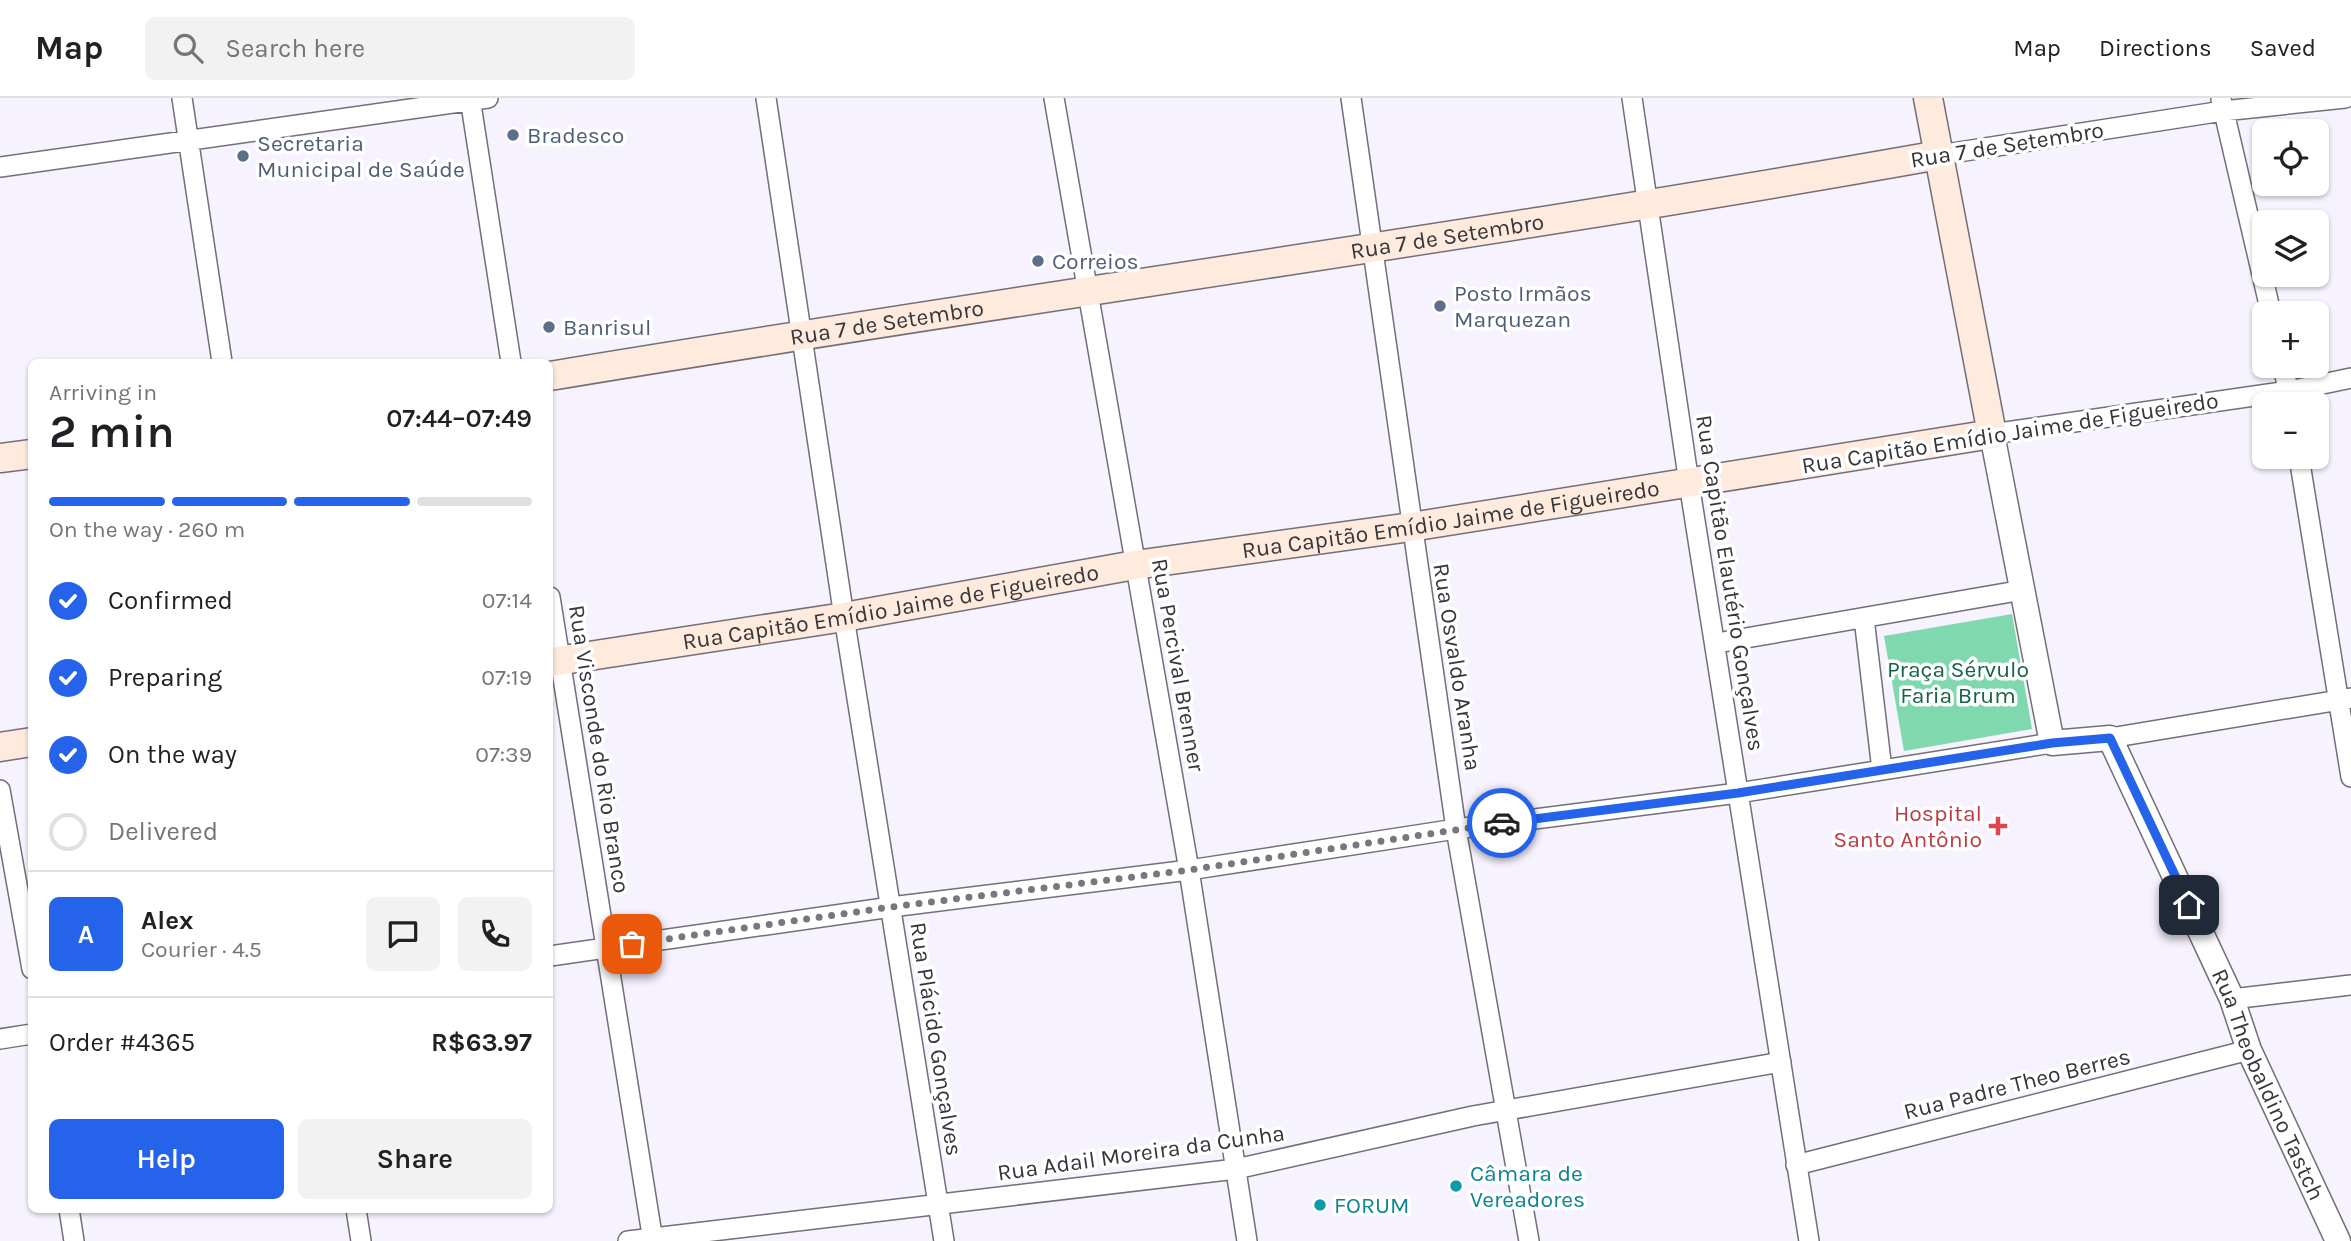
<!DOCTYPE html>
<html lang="en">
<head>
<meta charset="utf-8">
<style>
	body { margin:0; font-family:Karla,sans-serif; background:#f2f2f2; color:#202124; height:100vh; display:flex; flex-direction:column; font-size:26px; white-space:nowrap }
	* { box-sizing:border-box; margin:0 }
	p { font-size:23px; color:#757577 }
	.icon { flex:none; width:38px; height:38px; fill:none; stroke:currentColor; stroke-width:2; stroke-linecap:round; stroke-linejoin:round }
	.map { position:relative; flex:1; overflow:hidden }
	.side { position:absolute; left:28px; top:261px; width:525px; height:854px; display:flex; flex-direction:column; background:#fff; border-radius:10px; box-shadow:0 2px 5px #0004 }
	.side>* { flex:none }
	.tools { position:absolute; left:2252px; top:21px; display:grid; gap:14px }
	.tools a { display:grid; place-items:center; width:77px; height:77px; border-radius:10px; background:#fff; box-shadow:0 2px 5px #0004; font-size:35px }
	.pin { position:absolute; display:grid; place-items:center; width:60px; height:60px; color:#fff; margin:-30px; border-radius:14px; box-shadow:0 4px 10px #0006 }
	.courier { position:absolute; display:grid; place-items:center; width:70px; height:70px; margin:-35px; border:5px solid #2563eb; border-radius:50%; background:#fff; color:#222; box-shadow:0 2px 9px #0007 }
	.overview em { font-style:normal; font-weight:600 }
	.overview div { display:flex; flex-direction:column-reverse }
	.overview { display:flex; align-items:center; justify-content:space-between; height:119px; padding:0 21px }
	h1 { font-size:46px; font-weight:600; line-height:52px }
	.bar { display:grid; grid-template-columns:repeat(4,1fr); gap:10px 7px; align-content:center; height:84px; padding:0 21px }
	.bar i { height:9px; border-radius:5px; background:#e0e0e0 }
	.bar .current { background:#2563eb }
	.bar p { grid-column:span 4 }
	.line { display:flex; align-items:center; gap:18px; padding:0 21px; border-top:2px solid #e0e0e0 }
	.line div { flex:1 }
	.round { display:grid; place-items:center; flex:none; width:74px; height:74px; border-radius:10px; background:#f2f2f2 }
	ol { padding:0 21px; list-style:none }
	li { display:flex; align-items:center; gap:21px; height:77px }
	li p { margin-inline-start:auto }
	li .icon { padding:7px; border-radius:50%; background:#2563eb; color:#fff; stroke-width:4 }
	li:last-child { color:#757577 }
	li i { width:38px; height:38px; border:4px solid #e0e0e0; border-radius:50% }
	.cta { display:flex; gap:14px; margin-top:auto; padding:14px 21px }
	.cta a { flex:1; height:80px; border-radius:10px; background:#2563eb; color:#fff; font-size:28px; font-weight:600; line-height:80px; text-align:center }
	.cta a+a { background:#f2f2f2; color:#202124 }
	header { display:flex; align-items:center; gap:42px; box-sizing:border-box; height:98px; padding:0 35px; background:#fff; border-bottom:2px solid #e0e0e0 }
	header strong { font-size:33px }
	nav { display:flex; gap:38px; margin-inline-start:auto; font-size:24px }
	.search { width:490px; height:63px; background:#f2f2f2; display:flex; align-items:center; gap:18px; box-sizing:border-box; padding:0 24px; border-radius:10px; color:#757577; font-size:26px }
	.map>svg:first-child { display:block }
	.green { fill:#80d8ae }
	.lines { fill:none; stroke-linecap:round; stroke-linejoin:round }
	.minor-casing { stroke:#726f79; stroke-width:22 }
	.tertiary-casing { stroke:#726f79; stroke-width:27 }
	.secondary-casing { stroke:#726f79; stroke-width:31 }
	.minor { stroke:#fff; stroke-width:19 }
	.tertiary { stroke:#fff; stroke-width:24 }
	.secondary { stroke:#ffebde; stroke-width:28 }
	.done { stroke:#79777e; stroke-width:7; stroke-dasharray:0 12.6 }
	.route { stroke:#2563eb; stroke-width:9 }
	.service-dot { fill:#5c6f8a; stroke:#fff; stroke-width:2.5 }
	.health-dot { fill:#e0444e; stroke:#fff; stroke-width:2.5 }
	.culture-dot { fill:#0f9aa8; stroke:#fff; stroke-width:2.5 }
	.labels { text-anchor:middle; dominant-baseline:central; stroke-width:7; stroke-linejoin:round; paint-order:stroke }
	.service-label { font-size:23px; fill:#4e5e75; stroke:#fff; text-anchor:start }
	.street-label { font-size:23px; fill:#363539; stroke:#fff }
	.park-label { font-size:23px; fill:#166345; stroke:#fff }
	.health-label { font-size:23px; fill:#be3a42; stroke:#fff; text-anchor:end }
	.culture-label { font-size:23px; fill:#0d838f; stroke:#fff; text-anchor:start }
</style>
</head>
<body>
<header>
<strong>Map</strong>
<div class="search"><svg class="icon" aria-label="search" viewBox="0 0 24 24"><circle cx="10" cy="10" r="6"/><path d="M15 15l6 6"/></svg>Search here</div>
<nav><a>Map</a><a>Directions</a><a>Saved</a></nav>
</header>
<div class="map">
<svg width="2351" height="1143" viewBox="0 0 2351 1143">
	<rect width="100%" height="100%" fill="#f6f2fe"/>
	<path class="green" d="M2012,516L2032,631L1904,653L1884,538Z"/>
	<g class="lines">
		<defs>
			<path id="minor" d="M182,0L222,264
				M470,0L511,264
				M766,0L844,519L944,1143
				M1054,0L1189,772L1247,1143
				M1351,0L1456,731L1529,1143
				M1632,0L1689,385L1809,1143
				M2221,1L2271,215
				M1939,57L2223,13L2345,0
				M0,69L488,0
				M2283,268L2291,306
				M1992,336L2289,293L2351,280
				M2299,359L2351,679
				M550,499L653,1143
				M1864,520L1882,672
				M1717,545L2023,492
				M2110,640L2351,600
				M0,692L32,871
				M550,858L891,809L1189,772L1456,731L1738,695L2052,645
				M2232,901L2351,887
				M0,941L32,936
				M1796,1067L2249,952
				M69,1111L74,1143
				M356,1111L361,1143
				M628,1143L1236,1071L1473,1018L1781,964"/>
			<g id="tertiary">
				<path id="s1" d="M1992,336L2052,645L2110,640L2232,901L2249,952L2338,1143"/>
			</g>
			<g id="secondary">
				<path id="s2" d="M550,278C1012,201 1477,139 1939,57"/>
				<path d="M0,360L32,356"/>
				<path id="s3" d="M550,564L844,519L1135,467L1411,429L1992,336L1928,0"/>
				<path d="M0,649L32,644"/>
			</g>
		</defs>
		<use href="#minor" class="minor-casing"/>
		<use href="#tertiary" class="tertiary-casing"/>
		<use href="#secondary" class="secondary-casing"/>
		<use href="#minor" class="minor"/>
		<use href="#tertiary" class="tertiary"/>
		<use href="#secondary" class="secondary"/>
	</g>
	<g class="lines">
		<path class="done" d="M632,846L891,809L1189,772L1502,725"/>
		<path class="route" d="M1502,725L1738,695L2052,645L2110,640L2189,807"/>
	</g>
	<g class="service-dot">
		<circle cx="513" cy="37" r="7"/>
		<circle cx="243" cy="58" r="7"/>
		<circle cx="1038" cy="163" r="7"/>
		<circle cx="1440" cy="208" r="7"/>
		<circle cx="549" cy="229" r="7"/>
	</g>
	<path class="health-dot" d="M1994.5 717.5h7v7h7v7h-7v7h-7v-7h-7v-7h7z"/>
	<g class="culture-dot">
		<circle cx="1456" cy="1088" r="7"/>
		<circle cx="1320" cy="1107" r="7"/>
	</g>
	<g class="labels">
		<g class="service-label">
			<text x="527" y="37">Bradesco</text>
			<text x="257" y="45">Secretaria<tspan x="257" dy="26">Municipal de Saúde</tspan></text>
			<text x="1052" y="163">Correios</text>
			<text x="1454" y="195">Posto Irmãos<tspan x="1454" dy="26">Marquezan</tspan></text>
			<text x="563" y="229">Banrisul</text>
		</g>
		<g class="street-label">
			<text transform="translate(2007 47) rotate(-9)">Rua 7 de Setembro</text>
			<text stroke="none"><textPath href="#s2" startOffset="908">Rua 7 de Setembro</textPath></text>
			<text stroke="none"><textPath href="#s2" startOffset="341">Rua 7 de Setembro</textPath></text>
			<text transform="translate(2010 335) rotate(-9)">Rua Capitão Emídio Jaime de Figueiredo</text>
			<text stroke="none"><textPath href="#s3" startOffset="912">Rua Capitão Emídio Jaime de Figueiredo</textPath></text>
			<text transform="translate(1730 485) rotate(81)">Rua Capitão Elautério Gonçalves</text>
			<text stroke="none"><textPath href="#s3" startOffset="345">Rua Capitão Emídio Jaime de Figueiredo</textPath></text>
			<text transform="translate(1178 567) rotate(80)">Rua Percival Brenner</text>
			<text transform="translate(1457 569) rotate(81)">Rua Osvaldo Aranha</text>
			<text transform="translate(599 651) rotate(81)">Rua Visconde do Rio Branco</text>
			<text transform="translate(936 941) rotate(81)">Rua Plácido Gonçalves</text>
			<text transform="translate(2017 986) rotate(-14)">Rua Padre Theo Berres</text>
			<text stroke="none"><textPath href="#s1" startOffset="754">Rua Theobaldino Tastch</textPath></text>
			<text transform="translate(1141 1055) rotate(-8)">Rua Adail Moreira da Cunha</text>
		</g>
		<g class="park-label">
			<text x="1958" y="571">Praça Sérvulo<tspan x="1958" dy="26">Faria Brum</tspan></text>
		</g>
		<g class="health-label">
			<text x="1982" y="715">Hospital<tspan x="1982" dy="26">Santo Antônio</tspan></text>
		</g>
		<g class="culture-label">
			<text x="1470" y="1075">Câmara de<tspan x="1470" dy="26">Vereadores</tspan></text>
			<text x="1334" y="1107">FORUM</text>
		</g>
	</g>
</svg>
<div class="tools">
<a><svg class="icon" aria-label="locate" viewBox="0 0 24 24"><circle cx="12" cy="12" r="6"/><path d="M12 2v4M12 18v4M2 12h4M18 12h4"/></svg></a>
<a><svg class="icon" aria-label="layers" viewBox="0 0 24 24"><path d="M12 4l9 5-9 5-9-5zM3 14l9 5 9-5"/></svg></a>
<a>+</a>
<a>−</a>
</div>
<div class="pin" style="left:632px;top:846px;background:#ea580c"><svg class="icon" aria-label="bag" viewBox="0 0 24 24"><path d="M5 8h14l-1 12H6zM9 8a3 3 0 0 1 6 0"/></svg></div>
<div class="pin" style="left:2189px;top:807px;background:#1f2937"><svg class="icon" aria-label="home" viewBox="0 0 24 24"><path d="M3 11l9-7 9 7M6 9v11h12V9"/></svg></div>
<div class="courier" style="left:1502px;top:725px"><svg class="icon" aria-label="car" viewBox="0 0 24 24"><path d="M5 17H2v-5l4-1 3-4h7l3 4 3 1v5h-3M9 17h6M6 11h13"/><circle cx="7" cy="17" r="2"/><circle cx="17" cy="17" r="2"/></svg></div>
<section class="side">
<div class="overview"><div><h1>2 min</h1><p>Arriving in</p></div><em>07:44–07:49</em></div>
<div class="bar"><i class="current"></i><i class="current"></i><i class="current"></i><i></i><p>On the way · 260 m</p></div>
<ol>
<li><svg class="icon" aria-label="check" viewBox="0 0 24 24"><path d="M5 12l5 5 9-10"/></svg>Confirmed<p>07:14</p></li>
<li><svg class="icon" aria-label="check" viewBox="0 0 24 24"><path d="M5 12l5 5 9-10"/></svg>Preparing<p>07:19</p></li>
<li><svg class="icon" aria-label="check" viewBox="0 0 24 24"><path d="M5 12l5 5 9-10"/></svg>On the way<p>07:39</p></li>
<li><i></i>Delivered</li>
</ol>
<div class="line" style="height:126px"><b class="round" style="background:#2563eb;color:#fff">A</b><div><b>Alex</b><p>Courier · 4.5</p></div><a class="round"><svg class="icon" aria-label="chat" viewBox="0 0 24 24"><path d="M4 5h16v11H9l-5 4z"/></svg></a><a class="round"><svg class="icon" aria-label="phone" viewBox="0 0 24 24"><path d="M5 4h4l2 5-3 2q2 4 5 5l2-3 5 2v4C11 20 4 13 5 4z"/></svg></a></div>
<div class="line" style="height:91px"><div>Order #4365</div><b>R$63.97</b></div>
<div class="cta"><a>Help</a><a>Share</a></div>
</section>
</div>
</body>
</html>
